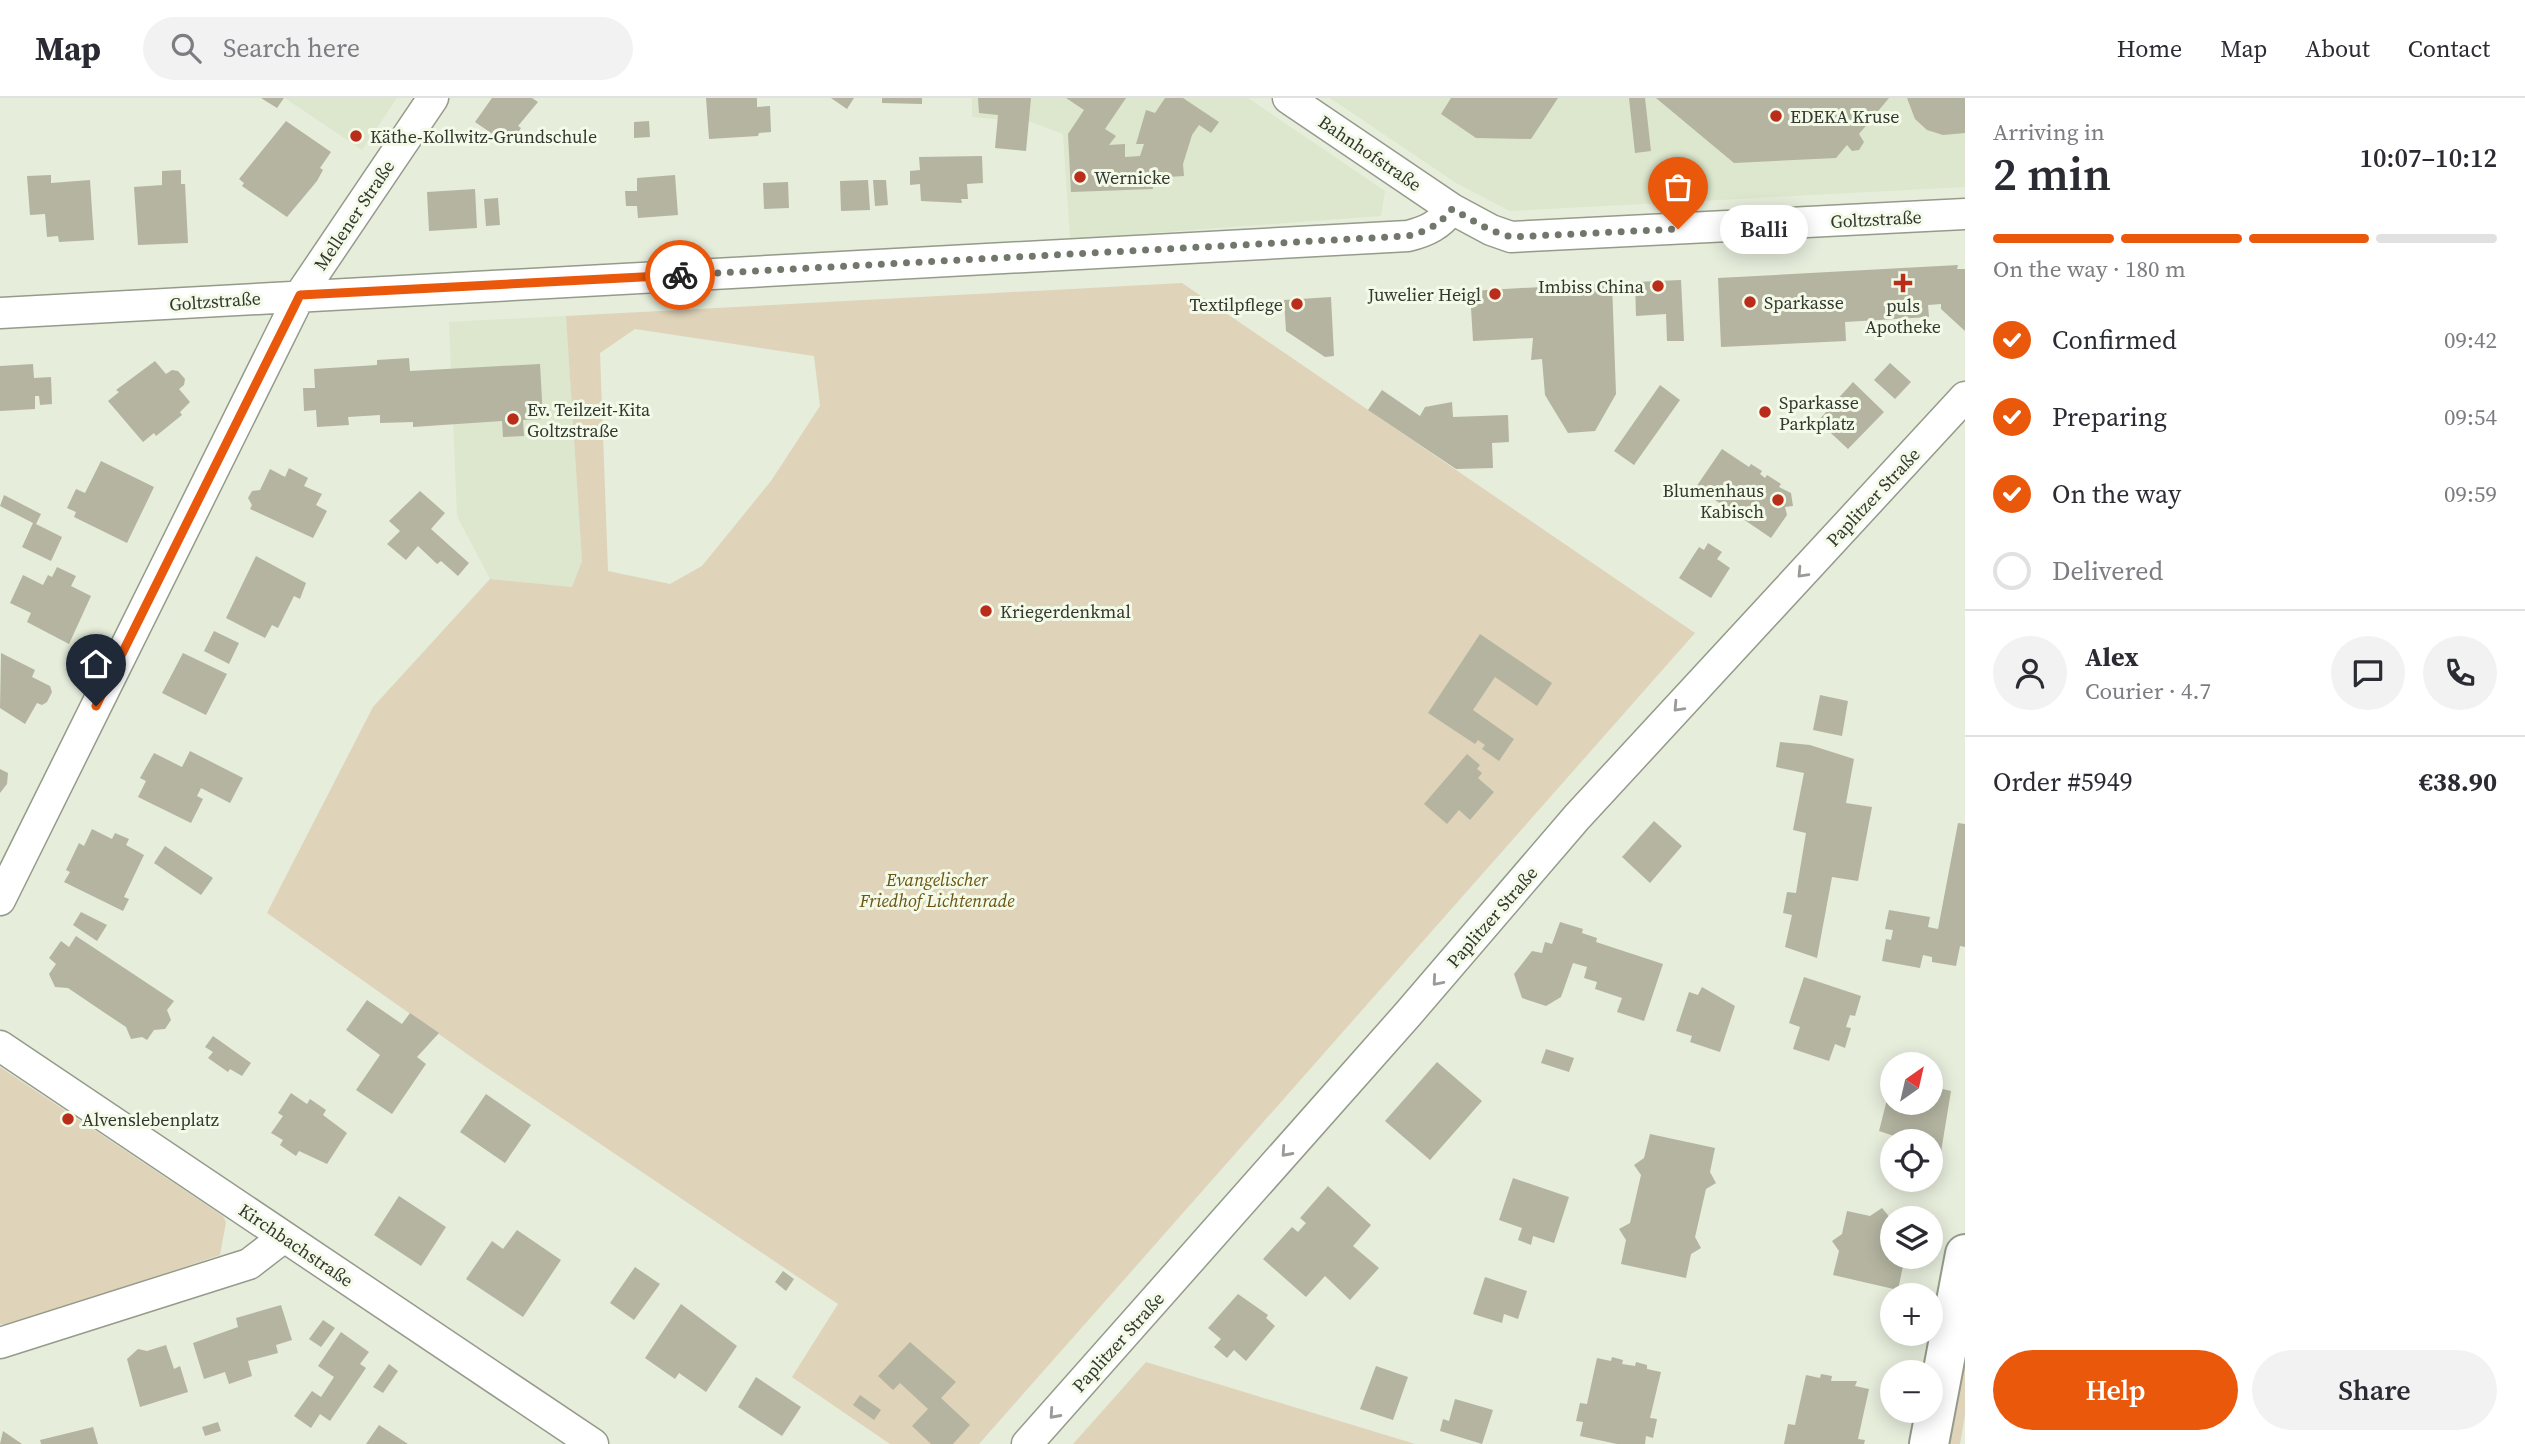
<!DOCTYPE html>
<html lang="en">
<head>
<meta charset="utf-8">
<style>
	body { margin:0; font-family:"Source Serif 4",serif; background:#f2f2f3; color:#2b2b33; height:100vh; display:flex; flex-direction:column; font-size:26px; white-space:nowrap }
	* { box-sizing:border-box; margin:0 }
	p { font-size:23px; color:#7c7c81 }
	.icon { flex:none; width:38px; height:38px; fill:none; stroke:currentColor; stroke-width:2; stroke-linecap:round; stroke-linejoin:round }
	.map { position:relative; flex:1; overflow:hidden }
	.side { display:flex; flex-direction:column; background:#fff; width:560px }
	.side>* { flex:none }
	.needle { width:46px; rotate:34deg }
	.tools { position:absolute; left:1880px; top:954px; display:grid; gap:14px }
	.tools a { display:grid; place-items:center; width:63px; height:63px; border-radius:50%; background:#fff; box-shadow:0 4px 18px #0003; font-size:35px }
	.pin { position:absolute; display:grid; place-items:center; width:60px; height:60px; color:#fff; margin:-72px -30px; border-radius:50% 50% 50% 0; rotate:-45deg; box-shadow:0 0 7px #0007 }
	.pin .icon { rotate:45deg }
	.courier { position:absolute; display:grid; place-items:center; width:70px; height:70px; margin:-35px; border:5px solid #ea580c; border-radius:50%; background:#fff; color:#222; box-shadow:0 2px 9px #0007 }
	.bubble { position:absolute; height:49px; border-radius:24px; background:#fff; box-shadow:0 4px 18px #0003; font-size:23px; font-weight:600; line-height:49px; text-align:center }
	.overview em { font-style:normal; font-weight:600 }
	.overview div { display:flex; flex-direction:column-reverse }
	.overview { display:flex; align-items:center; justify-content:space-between; height:119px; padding:0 28px }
	h1 { font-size:46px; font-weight:600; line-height:52px }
	.bar { display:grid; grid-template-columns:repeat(4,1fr); gap:10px 7px; align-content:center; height:84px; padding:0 28px }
	.bar i { height:9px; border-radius:5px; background:#e1e1e2 }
	.bar .current { background:#ea580c }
	.bar p { grid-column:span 4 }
	.line { display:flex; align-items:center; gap:18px; padding:0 28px; border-top:2px solid #e1e1e2 }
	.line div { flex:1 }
	.round { display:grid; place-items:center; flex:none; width:74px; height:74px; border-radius:37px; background:#f2f2f3 }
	ol { padding:0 28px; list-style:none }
	li { display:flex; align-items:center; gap:21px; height:77px }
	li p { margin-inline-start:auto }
	li .icon { padding:7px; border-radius:50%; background:#ea580c; color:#fff; stroke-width:4 }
	li:last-child { color:#7c7c81 }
	li i { width:38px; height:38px; border:4px solid #e1e1e2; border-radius:50% }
	.button { display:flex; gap:14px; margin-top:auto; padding:14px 28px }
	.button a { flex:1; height:80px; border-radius:42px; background:#ea580c; color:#fff; font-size:28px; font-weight:600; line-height:80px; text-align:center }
	.button a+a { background:#f2f2f3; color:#2b2b33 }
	header { display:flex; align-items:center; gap:42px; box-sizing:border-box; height:98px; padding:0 35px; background:#fff; border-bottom:2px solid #e1e1e2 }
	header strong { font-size:33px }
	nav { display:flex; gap:38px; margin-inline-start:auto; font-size:24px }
	.search { width:490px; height:63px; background:#f2f2f3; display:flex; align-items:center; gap:18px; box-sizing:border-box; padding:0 24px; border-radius:38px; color:#7c7c81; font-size:26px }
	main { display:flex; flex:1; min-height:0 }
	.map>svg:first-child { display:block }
	.built { fill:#dce7cd }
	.green { fill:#dfd3b9; fill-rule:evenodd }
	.building { fill:#b4b4a1 }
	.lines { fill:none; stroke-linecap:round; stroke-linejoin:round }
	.minor-casing { stroke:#949b8a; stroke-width:33 }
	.major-casing { stroke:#949b8a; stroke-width:42 }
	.minor { stroke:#fff; stroke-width:30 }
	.major { stroke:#fff; stroke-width:38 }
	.oneway { stroke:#9a9b98 }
	.done { stroke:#72776c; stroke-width:7; stroke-dasharray:0 12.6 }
	.route { stroke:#ea580c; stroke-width:9 }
	.poi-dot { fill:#ba2d1a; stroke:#f3fbe8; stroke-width:2.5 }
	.labels { text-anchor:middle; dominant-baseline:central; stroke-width:6; stroke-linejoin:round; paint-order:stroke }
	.poi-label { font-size:18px; fill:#343730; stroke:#f3fbe8; text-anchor:start }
	.street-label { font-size:18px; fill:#343730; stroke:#f3fbe8 }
	.park-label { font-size:18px; font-style:italic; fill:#6a5314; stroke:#f3fbe8 }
</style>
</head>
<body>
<header>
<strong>Map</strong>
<div class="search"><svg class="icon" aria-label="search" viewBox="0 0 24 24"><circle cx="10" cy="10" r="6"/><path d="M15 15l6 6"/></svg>Search here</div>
<nav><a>Home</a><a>Map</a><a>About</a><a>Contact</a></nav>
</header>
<main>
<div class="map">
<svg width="1965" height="1346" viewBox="0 0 1965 1346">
	<rect width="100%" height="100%" fill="#e6eddb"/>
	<path class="built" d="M285,0H397L362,52Z
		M972,0H1248L1385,93L1381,118L1070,141L1063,36L1031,24L972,19Z
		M1330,0H1965V89L1510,113L1456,85Z
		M566,218L582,463L572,489L490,481L457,418L449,224Z"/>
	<path class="green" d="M1182,185L1695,535L979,1346H890L792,1279L838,1206L480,965L267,815L373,609L490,481L572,489L582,463L566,218ZM635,231L814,258L820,308L771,383L702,468L670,486L608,473L600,255Z
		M0,969L223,1118L226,1124L220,1157L10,1227L0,1226Z
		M1965,1240V1317L1960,1346H1945Z
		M1146,1264L1415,1346H1073Z"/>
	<path class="building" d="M261,0H284L277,10Z
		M492,0H532L538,4L518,28L521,30L510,48L475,24Z
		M706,0H757V9L770,8L771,34L759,35L758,38L709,41Z
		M831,0H854L847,11Z
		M882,0H922V6L882,5Z
		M978,0H1031L1026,53L995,50L998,17L979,15Z
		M1066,0H1126L1105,31L1116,38L1109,47L1125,46V59L1140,58L1144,46H1136L1146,12L1155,15L1165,0H1183L1219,24L1211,35L1199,27L1192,37L1183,66L1184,78L1152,80L1153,91L1071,94L1068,36L1084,12Z
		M1451,0H1558L1531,41L1476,40L1441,16Z
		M1629,0H1645L1651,53L1635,55Z
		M1656,0H1889L1859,36L1864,44L1859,52L1852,53L1847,47L1836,60L1734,65Z
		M1907,0H1965V35L1943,37L1927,32L1915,21Z
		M286,23L331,54L320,70L323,72L317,83L287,119L242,88L244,85L239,81Z
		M649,23L650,39L634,40V24Z
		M982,58L983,85L967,86L968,101H961L962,105L921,103L920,86L910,87V73L920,72L919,59Z
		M181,72V86H185L188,145L138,147L134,89L162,87V73Z
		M51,77V85L90,82L94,142L59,144L58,138L47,139L45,116L30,117L27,78Z
		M675,77L678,117L638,120L637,108H626L625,93H637V80Z
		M868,82L870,112L841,113L840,83Z
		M873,82H886L888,107L875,108Z
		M788,84L789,110L764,111L763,85Z
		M475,91L477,130L429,133L427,94Z
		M498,100L500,127L486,128L484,101Z
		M1958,167L1957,171H1965V233L1941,211V206L1928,207L1929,219L1845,224L1846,243L1721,249L1718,180Z
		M1681,182L1684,243H1667L1666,216L1636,218L1635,184Z
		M1612,185L1616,296L1595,333L1568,335L1545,297L1542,261L1531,262L1533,240L1473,243L1470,193Z
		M1331,199L1334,258L1325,259L1286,233L1284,202Z
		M409,260L410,273L540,266L543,321L523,322L524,338L503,339L502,323L413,329V324L380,325V317L348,319L349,327L317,329L316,312L304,313L303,290H315L314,271L377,267V262Z
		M155,263L166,276L172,272L178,273L185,281L184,287L179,291L190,304L180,314L182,317L156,338L154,335L143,344L108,303L119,294L116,292Z
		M1890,265L1911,284L1895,301L1874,282Z
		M33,266L34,280L51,279L52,306L40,307L39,298H35V311L0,313V268Z
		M1853,284L1884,314L1848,351L1818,323Z
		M1660,287L1680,302L1634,367L1614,353Z
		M1382,292L1420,318L1425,309L1452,304L1453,319L1508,317L1509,344L1492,345L1493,370L1456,371L1368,312Z
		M1722,351L1749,369L1751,366L1762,373L1760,376L1765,380L1767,377L1781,386L1779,389L1791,395L1793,408L1785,409L1787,417L1771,440L1696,389Z
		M101,363L154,389L127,445L74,419L76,414L67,410L76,391L85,395Z
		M289,370L308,380L304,388L322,396L316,407L327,413L313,440L250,411L252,407L248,400L252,393L260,392L270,371L285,379Z
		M420,393L445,415L431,431L469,465L458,478L441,463L437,466L418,448L406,462L387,446L400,433L389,423Z
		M4,397L41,416L36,426L62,439L51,463L22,449L33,425L0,408Z
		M1708,445L1722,454L1717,461L1730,470L1711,500L1679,480L1699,449L1704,452Z
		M256,458L306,485L300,501L294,498L278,530L272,527L265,540L226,520Z
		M57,469L76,478L71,488L91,498L69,546L27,524L31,515L10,505L23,477L43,487L48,477L52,479Z
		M214,533L239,545L229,566L204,553Z
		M1480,536L1552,585L1537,608L1495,579L1473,612L1514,641L1499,663L1482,651L1485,647L1478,642L1475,646L1428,615Z
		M1,555L35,572L32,579L50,588L52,594L47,604L42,607L37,605L25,626L0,610Z
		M183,555L227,576L206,617L162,595Z
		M1820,597L1848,603L1842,638L1813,632Z
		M1780,644L1810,647L1854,661L1846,705L1872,709L1858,783L1832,779L1817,860L1785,849L1792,817L1783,815L1787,794L1796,795L1806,735L1793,732L1804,675L1776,669Z
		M190,653L243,680L230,705L201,690L197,698L203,701L191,725L138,699L146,683L140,680L154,655L182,669Z
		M1467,656L1480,667L1477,671L1482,675L1478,680L1494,694L1470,722L1459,712L1447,726L1424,706Z
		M0,671L8,675L7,686L0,695Z
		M1654,723L1682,748L1650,785L1622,759Z
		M1958,725L1965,726V849L1960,848L1956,868L1932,864V859L1923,857L1920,870L1882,863L1886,841L1891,842L1893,832L1885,831L1889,812L1930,819L1928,829L1938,831Z
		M92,731L112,741L115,735L129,741L126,747L144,757L124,799L129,801L123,813L64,784L70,774L66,772L79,745L84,748Z
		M165,748L213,780L201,797L154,765Z
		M81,814L107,827L97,843L73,827Z
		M1560,824L1583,831L1582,835L1597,840L1596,844L1663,866L1644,923L1617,914L1622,900L1595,891L1597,884L1584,880L1587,869L1573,865L1561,899L1546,908L1522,900L1514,876L1532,853L1542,855L1545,844L1552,846Z
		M76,838L174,903L167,912L171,922L165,931L154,932L147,942L142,939L131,941L126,929L102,913L68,890L55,889L49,876L56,866L49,860L61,843L69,849Z
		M1804,879L1861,898L1855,918L1850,917L1846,929L1851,930L1845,950L1835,946L1829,963L1793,951L1800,929L1789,925Z
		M1702,889L1735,908L1720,954L1690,944L1692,938L1676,933L1689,894L1698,897Z
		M367,902L402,926L410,915L439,935L417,959L426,966L392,1016L356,992L380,957L346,932Z
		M213,938L251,965L242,978L230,971L228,974L208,960L213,954L205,949Z
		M1546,951L1574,960L1569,974L1541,965Z
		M1437,964L1482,1003L1430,1062L1385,1023Z
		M1891,986L1892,1004H1930V988L1951,993L1941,1054L1930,1050V1043H1909L1879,1033Z
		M291,995L307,1006L310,1001L326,1012L323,1017L347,1035L327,1066L299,1053L296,1058L280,1047L283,1042L271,1035L283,1018L278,1015Z
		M486,996L531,1027L505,1065L460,1034Z
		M1650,1036L1715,1050L1710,1074L1716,1085L1706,1091L1695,1139L1701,1150L1691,1156L1686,1180L1621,1166L1626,1142L1619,1131L1630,1125L1641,1077L1634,1067L1644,1060Z
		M1513,1080L1569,1099L1554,1145L1533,1138L1531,1147L1518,1142L1522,1130L1499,1122Z
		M1328,1088L1371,1127L1353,1148L1379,1170L1350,1202L1325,1178L1306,1199L1263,1161L1292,1129L1298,1134L1306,1125L1300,1120Z
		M399,1098L446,1129L421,1168L374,1137Z
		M1882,1110L1892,1122V1158H1912L1914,1161L1903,1168L1898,1192L1833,1177L1839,1153L1832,1143L1842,1136L1847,1113L1870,1118Z
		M517,1132L561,1162L523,1219L466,1181L492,1143L503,1151Z
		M635,1169L660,1186L634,1222L610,1205Z
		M783,1173L794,1181L786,1193L775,1184Z
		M1485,1179L1527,1193L1518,1221L1504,1216L1502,1225L1473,1216Z
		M1238,1196L1268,1217L1266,1220L1275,1228L1246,1263L1234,1252L1227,1260L1214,1249L1221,1241L1208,1230Z
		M681,1206L737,1248L706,1294L679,1275L675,1281L645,1260Z
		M281,1207L292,1242L276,1247L278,1255L248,1263L252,1278L229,1286L225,1274L204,1281L193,1245L238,1229L236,1220Z
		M323,1222L335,1230L321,1249L309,1241Z
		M341,1234L369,1254L360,1266L366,1270L330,1323L320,1316L311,1330L294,1318L312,1293L321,1299L334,1279L318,1268Z
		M910,1244L956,1284L941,1300L970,1327L953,1346H931L912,1328L928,1311L900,1285L893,1292L878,1278Z
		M166,1247L174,1271L180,1268L188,1294L140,1309L127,1261L138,1251L147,1253Z
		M1612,1259L1623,1262L1622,1266L1635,1268L1636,1264L1647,1267V1271L1661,1274L1650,1320L1657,1321L1653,1340L1646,1338L1645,1346H1617L1580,1338L1583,1324L1576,1323L1580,1305L1587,1306L1597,1260L1611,1263Z
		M389,1266L398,1273L383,1295L373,1289Z
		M1376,1268L1408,1279L1393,1322L1360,1311Z
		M1821,1276L1832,1278L1831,1283H1857L1855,1288L1869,1291L1858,1341L1865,1342L1864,1346H1784L1788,1326L1795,1327L1806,1277L1820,1280Z
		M756,1279L801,1309L782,1338L738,1309Z
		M860,1297L881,1312L874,1322L853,1307Z
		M1455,1301L1493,1312L1482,1346L1440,1333L1443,1321L1449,1323Z
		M218,1324L221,1333L205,1338L202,1329Z
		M379,1327L408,1346H366Z
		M93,1329L98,1346H41L40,1342Z
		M3,1333L22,1346H0Z"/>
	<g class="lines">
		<defs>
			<path id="minor" d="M1288,0L1452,111L1491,132L1511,139L1965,116
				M0,215L1408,138C1428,133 1439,127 1452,111
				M0,802L300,197L433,0
				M0,948L593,1346
				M0,1245L249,1166L284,1139
				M1027,1346L1408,916L1577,719L1965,299"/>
			<path id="major" d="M1929,1346L1965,1156"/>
		</defs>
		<use href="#minor" class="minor-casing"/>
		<use href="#major" class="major-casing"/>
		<use href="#minor" class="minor"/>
		<use href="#major" class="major"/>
	</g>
	<defs><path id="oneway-chevron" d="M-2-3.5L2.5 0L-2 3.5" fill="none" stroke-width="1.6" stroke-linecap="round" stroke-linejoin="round" transform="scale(1.75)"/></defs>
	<g class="oneway">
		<use href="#oneway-chevron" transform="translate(1802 475) rotate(133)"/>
		<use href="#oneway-chevron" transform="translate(1678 609) rotate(133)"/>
		<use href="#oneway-chevron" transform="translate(1437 883) rotate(131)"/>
		<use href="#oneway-chevron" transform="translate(1286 1054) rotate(132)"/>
		<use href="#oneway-chevron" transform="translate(1054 1316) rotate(132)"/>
	</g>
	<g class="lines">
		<path class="done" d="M680,177L1408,138C1428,133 1439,127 1452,111L1490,132L1511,139L1678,131"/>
		<path class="route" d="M96,608L300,197L680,177"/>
	</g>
	<g class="poi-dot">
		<circle cx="1776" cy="18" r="7"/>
		<circle cx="356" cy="38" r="7"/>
		<circle cx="1080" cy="79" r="7"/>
		<path d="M1899.5 174.5h7v7h7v7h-7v7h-7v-7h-7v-7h7z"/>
		<circle cx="1658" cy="188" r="7"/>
		<circle cx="1495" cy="196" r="7"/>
		<circle cx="1750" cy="204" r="7"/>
		<circle cx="1297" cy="206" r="7"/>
		<circle cx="1765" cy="314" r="7"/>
		<circle cx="513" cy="321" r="7"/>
		<circle cx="1778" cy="402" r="7"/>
		<circle cx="986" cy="513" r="7"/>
		<circle cx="68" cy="1021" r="7"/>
	</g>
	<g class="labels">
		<g class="poi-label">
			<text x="1790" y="18">EDEKA Kruse</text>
			<text x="370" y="38">Käthe-Kollwitz-Grundschule</text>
			<text x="1094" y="79">Wernicke</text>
			<text x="1644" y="188" text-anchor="end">Imbiss China</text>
			<text x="1481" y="196" text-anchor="end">Juwelier Heigl</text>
			<text x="1764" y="204">Sparkasse</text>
			<text x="1283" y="206" text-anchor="end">Textilpflege</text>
			<text x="1903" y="207" text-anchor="middle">puls<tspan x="1903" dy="21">Apotheke</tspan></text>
			<text x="1779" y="304">Sparkasse<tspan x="1779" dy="21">Parkplatz</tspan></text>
			<text x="527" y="311">Ev. Teilzeit-Kita<tspan x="527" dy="21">Goltzstraße</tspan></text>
			<text x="1764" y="392" text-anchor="end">Blumenhaus<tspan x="1764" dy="21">Kabisch</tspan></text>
			<text x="1000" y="513">Kriegerdenkmal</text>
			<text x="82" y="1021">Alvenslebenplatz</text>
		</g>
		<g class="street-label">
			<text transform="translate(1370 55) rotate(34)">Bahnhofstraße</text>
			<text transform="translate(354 117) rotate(-56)">Mellener Straße</text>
			<text transform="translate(1876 121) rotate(-3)">Goltzstraße</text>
			<text transform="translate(215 203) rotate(-4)">Goltzstraße</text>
			<text transform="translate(1873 399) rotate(-47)">Paplitzer Straße</text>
			<text transform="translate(1492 819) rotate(-49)">Paplitzer Straße</text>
			<text transform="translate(296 1147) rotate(34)">Kirchbachstraße</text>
			<text transform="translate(1118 1244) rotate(-48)">Paplitzer Straße</text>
		</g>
		<g class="park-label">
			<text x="937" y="781">Evangelischer<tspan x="937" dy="21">Friedhof Lichtenrade</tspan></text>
		</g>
	</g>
</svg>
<div class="tools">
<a><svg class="needle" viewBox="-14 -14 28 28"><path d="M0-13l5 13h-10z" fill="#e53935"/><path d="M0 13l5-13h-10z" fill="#7c7c81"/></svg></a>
<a><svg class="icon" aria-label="locate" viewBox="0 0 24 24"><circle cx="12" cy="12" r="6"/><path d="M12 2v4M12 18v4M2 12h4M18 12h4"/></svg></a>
<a><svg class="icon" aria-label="layers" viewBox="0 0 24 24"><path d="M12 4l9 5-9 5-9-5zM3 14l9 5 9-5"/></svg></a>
<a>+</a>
<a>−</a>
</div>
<div class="pin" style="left:1678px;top:131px;background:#ea580c"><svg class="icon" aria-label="bag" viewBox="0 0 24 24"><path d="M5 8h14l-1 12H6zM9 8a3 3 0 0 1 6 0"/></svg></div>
<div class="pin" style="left:96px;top:608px;background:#1f2937"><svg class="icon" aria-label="home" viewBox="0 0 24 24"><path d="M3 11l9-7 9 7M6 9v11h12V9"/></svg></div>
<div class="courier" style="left:680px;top:177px"><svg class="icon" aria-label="bike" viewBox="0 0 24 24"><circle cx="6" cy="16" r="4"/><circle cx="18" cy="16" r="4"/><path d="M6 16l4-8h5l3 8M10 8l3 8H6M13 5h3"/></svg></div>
<div class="bubble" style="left:1720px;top:107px;width:88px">Balli</div>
</div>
<section class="side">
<div class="overview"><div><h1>2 min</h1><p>Arriving in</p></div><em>10:07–10:12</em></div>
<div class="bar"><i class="current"></i><i class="current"></i><i class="current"></i><i></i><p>On the way · 180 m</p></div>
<ol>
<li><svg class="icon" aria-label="check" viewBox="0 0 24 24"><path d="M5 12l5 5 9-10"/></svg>Confirmed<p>09:42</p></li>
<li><svg class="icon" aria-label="check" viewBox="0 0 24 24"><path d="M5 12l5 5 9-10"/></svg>Preparing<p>09:54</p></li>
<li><svg class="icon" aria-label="check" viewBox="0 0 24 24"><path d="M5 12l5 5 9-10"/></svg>On the way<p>09:59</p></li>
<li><i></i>Delivered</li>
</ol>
<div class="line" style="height:126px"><a class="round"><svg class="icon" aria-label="person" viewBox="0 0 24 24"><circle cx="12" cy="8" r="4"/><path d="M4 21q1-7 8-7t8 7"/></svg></a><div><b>Alex</b><p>Courier · 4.7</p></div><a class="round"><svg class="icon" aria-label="chat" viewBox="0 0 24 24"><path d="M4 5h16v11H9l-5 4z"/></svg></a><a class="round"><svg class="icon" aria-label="phone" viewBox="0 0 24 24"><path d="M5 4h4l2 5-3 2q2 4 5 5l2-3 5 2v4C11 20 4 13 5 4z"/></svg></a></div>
<div class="line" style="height:91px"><div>Order #5949</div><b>€38.90</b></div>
<div class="button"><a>Help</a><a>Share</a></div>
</section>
</main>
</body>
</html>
